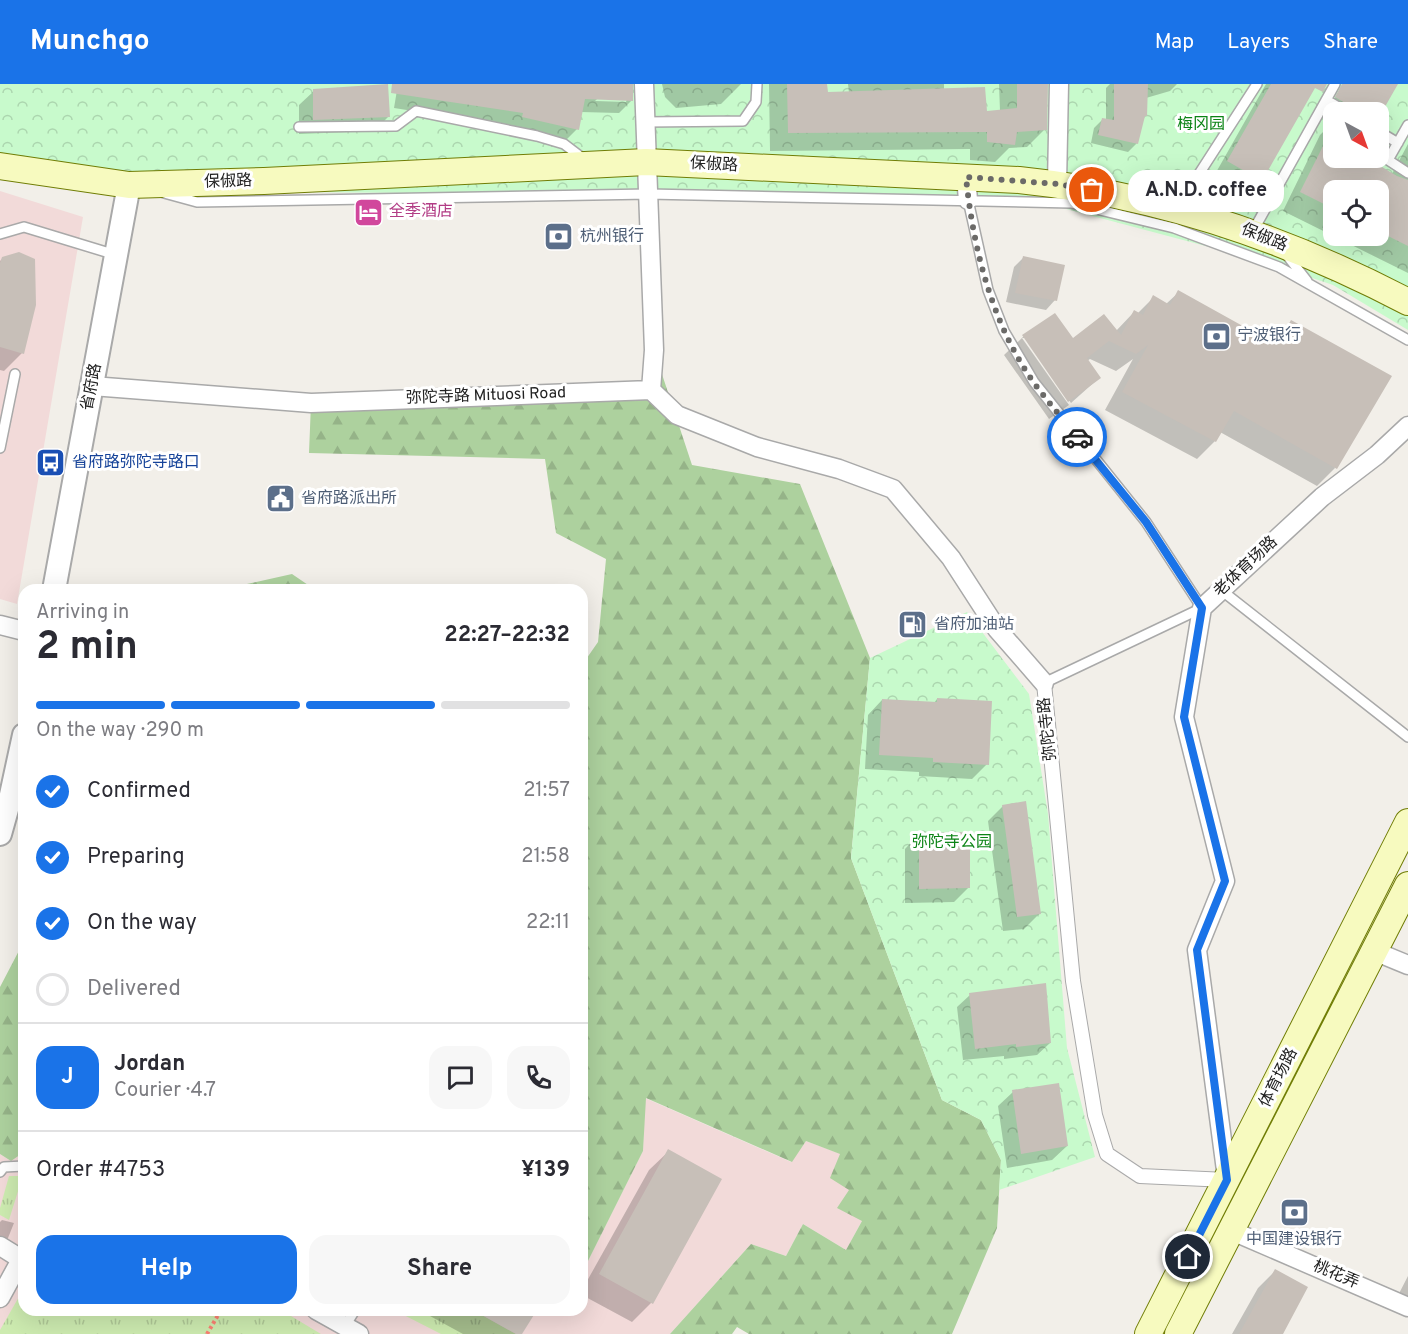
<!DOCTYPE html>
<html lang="en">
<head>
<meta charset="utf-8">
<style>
	body { margin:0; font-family:Overpass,"Noto Sans SC",sans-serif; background:#f7f7f7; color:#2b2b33; height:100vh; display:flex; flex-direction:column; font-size:22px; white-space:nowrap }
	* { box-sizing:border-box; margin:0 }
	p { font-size:20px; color:#7c7c81 }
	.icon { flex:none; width:33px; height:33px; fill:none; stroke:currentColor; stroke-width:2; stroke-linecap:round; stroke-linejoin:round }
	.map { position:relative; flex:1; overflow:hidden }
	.drawer { position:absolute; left:18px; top:500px; width:570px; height:732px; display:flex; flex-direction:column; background:#fff; border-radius:18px; box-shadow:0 6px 24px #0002 }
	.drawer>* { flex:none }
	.needle { width:39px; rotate:139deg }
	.tools { position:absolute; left:1323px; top:18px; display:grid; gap:12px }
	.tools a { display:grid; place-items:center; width:66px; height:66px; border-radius:12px; background:#fff; box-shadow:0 6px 24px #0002; font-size:30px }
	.pin { position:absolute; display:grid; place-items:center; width:51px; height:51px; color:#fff; margin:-26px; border:3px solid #fff; border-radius:50%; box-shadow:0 2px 6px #0007 }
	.courier { position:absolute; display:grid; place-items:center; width:60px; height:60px; margin:-30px; border:4px solid #1a73e8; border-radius:50%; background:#fff; color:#222; box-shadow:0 2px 8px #0007 }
	.bubble { position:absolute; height:42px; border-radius:18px; background:#fff; box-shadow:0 6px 24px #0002; font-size:20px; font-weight:700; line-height:42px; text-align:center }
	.head em { font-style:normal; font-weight:700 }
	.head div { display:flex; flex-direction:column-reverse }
	.head { display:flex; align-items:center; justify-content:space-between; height:102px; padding:0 18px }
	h1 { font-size:39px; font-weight:700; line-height:45px }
	.bar { display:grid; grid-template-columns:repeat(4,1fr); gap:9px 6px; align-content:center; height:72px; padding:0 18px }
	.bar i { height:8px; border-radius:4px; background:#e1e1e2 }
	.bar .on { background:#1a73e8 }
	.bar p { grid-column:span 4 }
	.line { display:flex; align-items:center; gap:15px; padding:0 18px; border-top:2px solid #e1e1e2 }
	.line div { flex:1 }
	.round { display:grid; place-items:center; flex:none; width:63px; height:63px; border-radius:18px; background:#f7f7f7 }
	ol { padding:0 18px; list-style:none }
	li { display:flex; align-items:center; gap:18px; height:66px }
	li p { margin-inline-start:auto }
	li .icon { padding:6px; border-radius:50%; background:#1a73e8; color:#fff; stroke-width:4 }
	li:last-child { color:#7c7c81 }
	li i { width:33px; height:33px; border:3px solid #e1e1e2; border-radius:50% }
	.button { display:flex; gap:12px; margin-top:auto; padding:12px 18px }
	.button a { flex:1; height:69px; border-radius:18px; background:#1a73e8; color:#fff; font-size:24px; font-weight:700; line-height:69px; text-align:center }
	.button a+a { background:#f7f7f7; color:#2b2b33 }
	header { display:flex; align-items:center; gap:36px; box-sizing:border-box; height:84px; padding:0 30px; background:#1a73e8; color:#fff }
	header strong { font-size:28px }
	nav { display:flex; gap:33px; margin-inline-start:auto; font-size:21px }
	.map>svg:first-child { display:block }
	.commercial { fill:#f2dad9 }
	.grass { fill:url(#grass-tufts) }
	.forest { fill:url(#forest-firs) }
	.park { fill:url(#park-crowns); fill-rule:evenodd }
	.shadow { fill:#0003; fill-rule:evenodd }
	.building { fill:#c7bfb8 }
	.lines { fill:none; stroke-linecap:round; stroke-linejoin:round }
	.service-casing { stroke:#a9a9a9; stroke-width:12 }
	.pedestrian-casing { stroke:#a9a9a9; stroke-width:16 }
	.minor-casing { stroke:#a9a9a9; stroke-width:21 }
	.tertiary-casing { stroke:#a9a9a9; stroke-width:26 }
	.secondary-casing { stroke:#707d05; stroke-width:28 }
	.path { stroke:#fa8072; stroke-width:4; stroke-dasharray:3 3; stroke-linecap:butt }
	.service { stroke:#fff; stroke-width:9 }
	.pedestrian { stroke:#fff; stroke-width:14 }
	.minor { stroke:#fff; stroke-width:18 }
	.tertiary { stroke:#fff; stroke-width:22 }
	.secondary { stroke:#f7fabf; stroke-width:26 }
	.done { stroke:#6b6a68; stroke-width:6; stroke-dasharray:0 10.8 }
	.route { stroke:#1a73e8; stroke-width:8 }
	.labels { text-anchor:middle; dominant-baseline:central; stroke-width:6; stroke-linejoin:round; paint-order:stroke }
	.park-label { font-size:16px; fill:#0c8416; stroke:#fff }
	.street-label { font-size:16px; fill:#222; stroke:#fff }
	.hotel-label { font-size:16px; fill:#b23c85; stroke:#fff; text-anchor:start }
	.service-label { font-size:16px; fill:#4e5e75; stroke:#fff; text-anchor:start }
	.transit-label { font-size:16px; fill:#164399; stroke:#fff; text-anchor:start }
</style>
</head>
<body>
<header>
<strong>Munchgo</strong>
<nav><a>Map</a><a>Layers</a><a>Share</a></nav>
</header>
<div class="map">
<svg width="1408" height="1250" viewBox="0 0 1408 1250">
	<defs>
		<pattern id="grass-tufts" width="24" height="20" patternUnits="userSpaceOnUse" patternTransform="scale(1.5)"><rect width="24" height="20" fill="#cdebb0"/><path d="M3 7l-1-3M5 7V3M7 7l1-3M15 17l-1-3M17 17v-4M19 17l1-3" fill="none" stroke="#b0c997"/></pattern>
		<pattern id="forest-firs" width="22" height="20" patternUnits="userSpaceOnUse" patternTransform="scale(1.5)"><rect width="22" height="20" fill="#add19e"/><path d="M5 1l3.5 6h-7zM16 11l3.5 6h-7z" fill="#95b388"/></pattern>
		<pattern id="park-crowns" width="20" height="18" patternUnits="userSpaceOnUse" patternTransform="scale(1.5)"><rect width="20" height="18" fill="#c8facc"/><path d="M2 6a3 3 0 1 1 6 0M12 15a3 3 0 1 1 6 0" fill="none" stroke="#acd6af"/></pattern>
	</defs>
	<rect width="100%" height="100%" fill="#f2efe9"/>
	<path class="commercial" d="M0,107L83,133L17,520L0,515Z
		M645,1014L791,1078L806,1057L841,1070L850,1105L862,1137L846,1166L803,1140L786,1172L751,1160L670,1250H0V1070L11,1077L24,1021V1226H582V1189L643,1067Z"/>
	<path class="grass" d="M9,1092H19V1104L9,1136L0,1131V1124Z
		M24,1204V1226H281L321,1250H0V1246Z
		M394,1226H473L516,1250H441Z"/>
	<path class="forest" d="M654,266L692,381L800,400L870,574L851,774L942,1016L981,1036L1001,1076L997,1144L952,1250H749L737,1243L732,1250H670L751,1160L786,1172L803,1140L846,1166L862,1137L837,1124L849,1106L830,1094L840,1070L806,1057L792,1078L646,1014L643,1067L582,1189V581L598,558L606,475L556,449L545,375L309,369L311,319L651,306Z
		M292,490L314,505H224Z
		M24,857V1068L11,1077L0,1070V903Z"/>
	<path class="park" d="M0,0H1408V246L1333,201L1262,177L1040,118L914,113L162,107L0,91ZM1334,28H1378V74H1334ZM1334,106H1378V152H1334Z
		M967,528L1029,610L1048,730L1067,964L1095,1073L999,1106L1001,1076L981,1036L942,1016L851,774L870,574Z"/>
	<path class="shadow" d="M398,0H631L632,16L619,29L581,28L577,45L564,58L510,42L394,24ZM598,14L627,15L626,18L595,17Z
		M662,0H741L721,20L676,24L665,13Z
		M769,0H825L826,9H849L848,0H944V6L986,29L1000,27L999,0H1046L1045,45L1027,63L1009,64L995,78L970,76V65L770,67Z
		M1110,0H1177L1170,7L1146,14L1137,59L1128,68L1091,59L1094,44L1103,35L1106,36V4Z
		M1266,0H1315L1260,96L1246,110L1214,92Z
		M1343,0H1396L1378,30L1334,28V74H1369L1368,76L1392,90L1408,60V189L1283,127L1320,51L1331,40L1323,35ZM1334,106H1378V152H1334Z
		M314,7L388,33L374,47L299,50V21Z
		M3,174L22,269L4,287L0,286V177Z
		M1023,174L1055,216L1046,226L1006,218L1014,183Z
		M1179,208L1271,260L1291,238L1335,384L1317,402L1220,348L1215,357L1197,375L1105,326L1133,275L1116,287L1090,275L1087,277L1099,294L1071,319L1025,254H1022L1069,321L1049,335L1004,271L1023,253L1055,231L1073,256L1116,247L1134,228L1137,230L1154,213L1166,220Z
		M937,615L987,680L972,695L919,692V688L865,685L868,631L882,616L934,619Z
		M1003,722L1039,830L1024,845L1003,847L988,737Z
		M919,750L969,803L954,818L905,819V765Z
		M970,911L1050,959L1037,971L1004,975V972L963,976L957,923Z
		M1013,1008L1067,1062L1052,1076L1007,1084L998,1022Z
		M669,1067L651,1219L632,1238L582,1211V1206L649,1086Z
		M2,1136L14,1139L8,1154L0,1162V1138Z
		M1275,1187L1281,1250H1232L1258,1204Z
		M1408,1192V1233L1391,1225Z
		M419,1226H535L521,1250H463Z"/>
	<path class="building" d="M388,0L390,33L313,36V5Z
		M392,0H633V17L585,15L579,46L522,33L523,29L391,9Z
		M787,0H827L828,8L985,3L987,27L1017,24V0H1048L1047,46L1017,48L1015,61L987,58V48L788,49Z
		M1114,0H1148L1147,32H1145L1138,60L1098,51L1102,34L1114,36Z
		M1271,0H1327L1323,8L1315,4L1262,97L1227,77Z
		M1342,0H1398L1382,28H1360L1335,13Z
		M1334,40V74H1367L1397,92L1408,96V162L1378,147V106H1334V125L1300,108Z
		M19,168L35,175L36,221L24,270L0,263V179L2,173Z
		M1023,172L1065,181L1057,217L1015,209Z
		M1178,206L1277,261L1291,236L1392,292L1337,385L1234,327L1216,358L1122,308L1148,261L1136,270L1109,257L1087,274L1101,294L1068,318L1022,251L1055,229L1073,254L1104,230L1121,251L1134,226L1143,231L1153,211L1170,221Z
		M937,614L992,617L989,681L933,678V674L879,671L882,615L937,618Z
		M1026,717L1041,830L1017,833L1002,721Z
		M970,748V804L919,805V749Z
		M1046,899L1051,959L1016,963V960L975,965L969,909Z
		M1059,999L1068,1062L1021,1070L1012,1006Z
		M668,1065L722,1095L653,1220L599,1190Z
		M1275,1185L1308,1203L1283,1250H1239Z
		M473,1226H537L522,1250H516Z"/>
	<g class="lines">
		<defs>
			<path id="service" d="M1326,16L1347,28
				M645,38L743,37L756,18L757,0
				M1408,41L1388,76L1408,89
				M299,43L396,42L416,27L537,52L564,60L585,76
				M1378,47L1398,59
				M164,109L197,118L649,110L1071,119L1174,144L1279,183L1408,256
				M968,116L988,206L1004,247L1034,298L1146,438L1202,524L1044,599
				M1177,124L1257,0
				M1253,147L1335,0
				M0,150L24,143L116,171
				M1286,170L1307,197
				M0,364L15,290
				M1221,506L1408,653
				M0,1088L4,1083L24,1082
				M345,1242L355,1226"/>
			<path id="pedestrian" d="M1044,599L1073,897L1095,1031L1107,1070L1140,1092L1227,1096"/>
			<path id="minor" d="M966,93L968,116
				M1057,100L1059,0
				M92,302L311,319L651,306L654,266L644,0
				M651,306L677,331L757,363L839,385L893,405L951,474L997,545L1044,599
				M0,541L24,547
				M1374,867L1408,881
				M1227,1094L1197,866L1225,797L1184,633L1202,524L1322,413L1377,371L1408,342
				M1230,1146L1408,1223
				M0,1162L21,1175
				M0,1214L24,1170
				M316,1226L359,1250"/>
			<path id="tertiary" d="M54,506L129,101
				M0,750L11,711L24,651"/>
			<path id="secondary" d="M0,82L129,101L264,97L646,78L1019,96C1156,110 1286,154 1408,218
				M1148,1250L1408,738
				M1178,1250L1408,801"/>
		</defs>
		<use href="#service" class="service-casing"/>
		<use href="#pedestrian" class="pedestrian-casing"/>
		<use href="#minor" class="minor-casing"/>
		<use href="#tertiary" class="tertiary-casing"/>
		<use href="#secondary" class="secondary-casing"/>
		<path class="path" d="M207,1250L221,1226"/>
		<use href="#service" class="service"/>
		<use href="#pedestrian" class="pedestrian"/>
		<use href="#minor" class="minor"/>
		<use href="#tertiary" class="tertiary"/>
		<use href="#secondary" class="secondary"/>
	</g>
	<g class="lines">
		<path class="done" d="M1077,353C1063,335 1048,318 1034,299C992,240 973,164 966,93L1058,100L1092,106"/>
		<path class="route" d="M1077,353L1146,438L1202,524L1184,633L1225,797L1197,866L1227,1096L1188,1173"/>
	</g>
	<defs>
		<symbol id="hotel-square" viewBox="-11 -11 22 22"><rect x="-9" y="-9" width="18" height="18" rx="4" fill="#d1479c" stroke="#fff"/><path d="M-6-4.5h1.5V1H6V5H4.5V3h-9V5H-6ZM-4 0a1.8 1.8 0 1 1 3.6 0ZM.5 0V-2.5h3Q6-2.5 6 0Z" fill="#fff"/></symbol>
		<symbol id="bank-square" viewBox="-11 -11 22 22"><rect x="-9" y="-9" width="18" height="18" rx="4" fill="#5c6f8a" stroke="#fff"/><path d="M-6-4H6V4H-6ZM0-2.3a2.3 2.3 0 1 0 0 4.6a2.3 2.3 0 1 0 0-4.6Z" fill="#fff"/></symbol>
		<symbol id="bus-square" viewBox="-11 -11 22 22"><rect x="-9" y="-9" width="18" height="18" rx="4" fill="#1a4fb4" stroke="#fff"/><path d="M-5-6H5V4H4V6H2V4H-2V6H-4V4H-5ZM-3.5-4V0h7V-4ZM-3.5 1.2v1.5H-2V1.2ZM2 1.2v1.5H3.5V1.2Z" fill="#fff"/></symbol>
		<symbol id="civic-square" viewBox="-11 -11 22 22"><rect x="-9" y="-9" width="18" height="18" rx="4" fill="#5c6f8a" stroke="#fff"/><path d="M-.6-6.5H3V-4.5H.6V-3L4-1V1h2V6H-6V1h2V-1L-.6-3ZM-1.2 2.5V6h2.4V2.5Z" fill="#fff"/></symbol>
		<symbol id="fuel-square" viewBox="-11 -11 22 22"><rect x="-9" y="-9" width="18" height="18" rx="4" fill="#5c6f8a" stroke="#fff"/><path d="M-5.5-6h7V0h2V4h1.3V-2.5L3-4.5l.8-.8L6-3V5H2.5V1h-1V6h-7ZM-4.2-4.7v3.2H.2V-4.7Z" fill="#fff"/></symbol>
	</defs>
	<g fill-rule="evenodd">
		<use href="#hotel-square" x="352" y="112" width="33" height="33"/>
		<use href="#bank-square" x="542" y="136" width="33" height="33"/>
		<use href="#bank-square" x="1200" y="236" width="33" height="33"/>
		<use href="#bus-square" x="34" y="362" width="33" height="33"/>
		<use href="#civic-square" x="264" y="398" width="33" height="33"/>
		<use href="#fuel-square" x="896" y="524" width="33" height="33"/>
		<use href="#bank-square" x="1278" y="1112" width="33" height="33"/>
	</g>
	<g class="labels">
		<g class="park-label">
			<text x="1201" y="41">梅冈园</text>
			<text x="952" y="759">弥陀寺公园</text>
		</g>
		<g class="street-label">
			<text transform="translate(714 81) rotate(3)">保俶路</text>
			<text transform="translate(228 98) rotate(-2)">保俶路</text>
			<text transform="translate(1264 154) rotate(22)">保俶路</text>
			<text transform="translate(92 303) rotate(-79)">省府路</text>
			<text transform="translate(486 312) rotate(-2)">弥陀寺路 Mituosi Road</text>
			<text transform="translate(1246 483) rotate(-43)">老体育场路</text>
			<text transform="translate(1048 645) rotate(-96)">弥陀寺路</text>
			<text transform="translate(1279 994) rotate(-63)">体育场路</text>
			<text transform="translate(1336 1191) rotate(23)">桃花弄</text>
		</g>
		<g class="hotel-label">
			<text x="389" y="128">全季酒店</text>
		</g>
		<g class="service-label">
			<text x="580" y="153">杭州银行</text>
			<text x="1237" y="252">宁波银行</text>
			<text x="301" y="415">省府路派出所</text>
			<text x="934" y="541">省府加油站</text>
			<text x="1294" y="1156" text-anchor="middle">中国建设银行</text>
		</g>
		<g class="transit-label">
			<text x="72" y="379">省府路弥陀寺路口</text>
		</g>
	</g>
</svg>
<div class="tools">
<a><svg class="needle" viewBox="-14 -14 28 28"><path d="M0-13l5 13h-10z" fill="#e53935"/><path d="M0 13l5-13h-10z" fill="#7c7c81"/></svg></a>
<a><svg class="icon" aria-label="locate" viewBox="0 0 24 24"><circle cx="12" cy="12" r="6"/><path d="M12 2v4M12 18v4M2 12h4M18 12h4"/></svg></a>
</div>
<div class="pin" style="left:1092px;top:106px;background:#ea580c"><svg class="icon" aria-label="bag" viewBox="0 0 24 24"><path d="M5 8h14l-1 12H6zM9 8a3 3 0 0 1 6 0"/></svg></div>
<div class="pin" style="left:1188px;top:1173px;background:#1f2937"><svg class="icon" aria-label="home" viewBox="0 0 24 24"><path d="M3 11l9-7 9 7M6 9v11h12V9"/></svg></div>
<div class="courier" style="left:1077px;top:353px"><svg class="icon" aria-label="car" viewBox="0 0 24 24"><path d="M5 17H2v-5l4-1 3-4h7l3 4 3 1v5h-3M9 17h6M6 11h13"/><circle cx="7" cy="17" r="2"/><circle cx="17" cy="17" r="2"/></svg></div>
<div class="bubble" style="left:1128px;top:86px;width:156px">A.N.D. coffee</div>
<section class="drawer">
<div class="head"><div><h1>2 min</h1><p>Arriving in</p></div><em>22:27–22:32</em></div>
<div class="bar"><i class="on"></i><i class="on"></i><i class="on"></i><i></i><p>On the way · 290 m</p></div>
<ol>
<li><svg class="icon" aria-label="check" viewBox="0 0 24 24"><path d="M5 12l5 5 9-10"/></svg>Confirmed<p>21:57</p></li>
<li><svg class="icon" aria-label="check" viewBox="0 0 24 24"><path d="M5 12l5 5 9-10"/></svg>Preparing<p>21:58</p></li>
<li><svg class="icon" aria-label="check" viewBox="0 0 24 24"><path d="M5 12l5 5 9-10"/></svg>On the way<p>22:11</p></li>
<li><i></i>Delivered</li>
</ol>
<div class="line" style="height:108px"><b class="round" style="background:#1a73e8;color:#fff">J</b><div><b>Jordan</b><p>Courier · 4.7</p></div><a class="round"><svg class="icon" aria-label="chat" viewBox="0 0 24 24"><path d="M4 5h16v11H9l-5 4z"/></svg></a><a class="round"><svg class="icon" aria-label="phone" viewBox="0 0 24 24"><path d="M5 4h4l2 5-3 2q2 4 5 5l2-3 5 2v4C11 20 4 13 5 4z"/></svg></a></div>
<div class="line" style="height:78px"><div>Order #4753</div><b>¥139</b></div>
<div class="button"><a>Help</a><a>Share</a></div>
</section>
</div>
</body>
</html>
